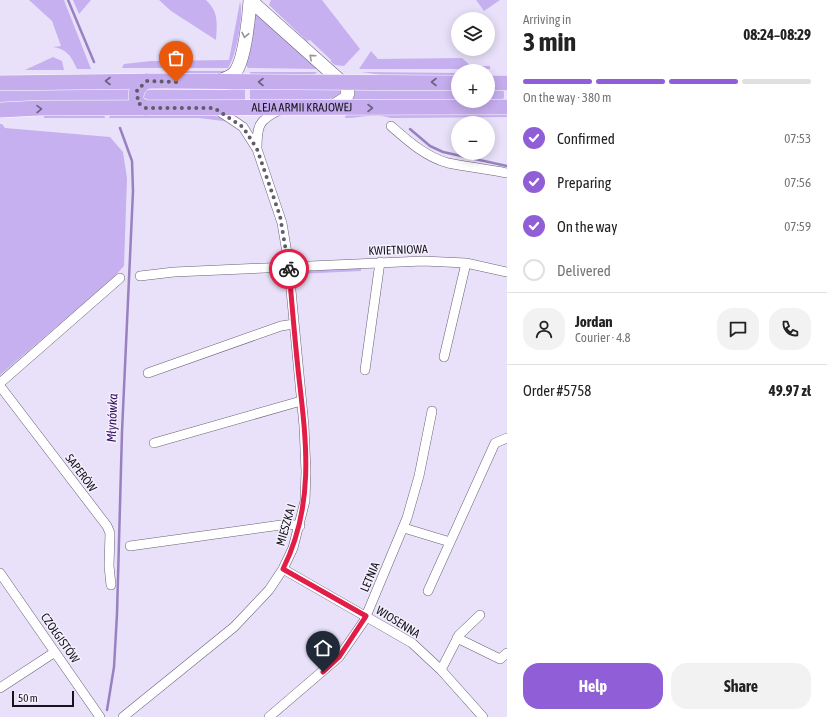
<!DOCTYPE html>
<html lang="en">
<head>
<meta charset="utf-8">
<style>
	body { margin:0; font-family:"Asap Condensed",sans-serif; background:#f2f2f2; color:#222; height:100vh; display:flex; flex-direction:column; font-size:15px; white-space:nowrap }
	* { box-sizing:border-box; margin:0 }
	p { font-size:13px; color:#767676 }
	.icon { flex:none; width:22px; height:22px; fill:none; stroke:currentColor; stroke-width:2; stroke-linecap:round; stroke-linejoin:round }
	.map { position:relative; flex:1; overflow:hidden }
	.details { display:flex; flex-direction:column; background:#fff; width:320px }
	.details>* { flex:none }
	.fabs { position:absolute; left:451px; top:12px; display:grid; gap:8px }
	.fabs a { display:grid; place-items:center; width:44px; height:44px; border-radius:50%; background:#fff; box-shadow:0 2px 10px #0003; font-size:20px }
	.scale { position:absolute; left:12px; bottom:10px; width:62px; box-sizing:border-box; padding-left:4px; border:2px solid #17141c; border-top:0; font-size:11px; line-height:14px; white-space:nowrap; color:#17141c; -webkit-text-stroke:3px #f4f0fe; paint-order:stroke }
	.pin { position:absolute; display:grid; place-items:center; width:34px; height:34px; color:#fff; margin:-41px -17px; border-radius:50% 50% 50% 0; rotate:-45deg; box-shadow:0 0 4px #0007 }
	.pin .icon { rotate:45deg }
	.courier { position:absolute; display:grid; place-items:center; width:40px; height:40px; margin:-20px; border:3px solid #e11d48; border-radius:50%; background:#fff; color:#222; box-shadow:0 1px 5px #0007 }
	.headline em { font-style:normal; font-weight:700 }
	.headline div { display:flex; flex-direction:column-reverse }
	.headline { display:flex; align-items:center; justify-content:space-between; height:68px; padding:0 16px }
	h1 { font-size:26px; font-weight:700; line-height:30px }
	.bar { display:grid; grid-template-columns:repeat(4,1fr); gap:6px 4px; align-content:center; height:48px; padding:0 16px }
	.bar i { height:5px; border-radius:3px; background:#e0e0e0 }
	.bar .current { background:#905ed7 }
	.bar p { grid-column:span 4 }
	.line { display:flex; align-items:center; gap:10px; padding:0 16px; border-top:1px solid #e0e0e0 }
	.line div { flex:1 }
	.round { display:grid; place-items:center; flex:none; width:42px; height:42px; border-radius:16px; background:#f2f2f2 }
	ol { padding:0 16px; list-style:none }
	li { display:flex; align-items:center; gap:12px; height:44px }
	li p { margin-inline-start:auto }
	li .icon { padding:4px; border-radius:50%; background:#905ed7; color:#fff; stroke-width:4 }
	li:last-child { color:#767676 }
	li i { width:22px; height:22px; border:2px solid #e0e0e0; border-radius:50% }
	.primary-button { display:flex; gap:8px; margin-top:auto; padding:8px 16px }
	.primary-button a { flex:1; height:46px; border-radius:16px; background:#905ed7; color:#fff; font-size:16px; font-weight:700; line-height:46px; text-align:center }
	.primary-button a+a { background:#f2f2f2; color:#222 }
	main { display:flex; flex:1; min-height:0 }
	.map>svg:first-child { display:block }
	.green { fill:#c6b0ef }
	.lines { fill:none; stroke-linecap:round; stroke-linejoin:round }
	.stream { stroke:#9881c1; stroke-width:2.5 }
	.street-casing { stroke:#686176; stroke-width:10 }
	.secondary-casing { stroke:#686176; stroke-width:14 }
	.primary-casing { stroke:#fff; stroke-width:16 }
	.street { stroke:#fff; stroke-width:9 }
	.secondary { stroke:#fff; stroke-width:13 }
	.primary { stroke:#c5acec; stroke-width:15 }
	.oneway { stroke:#979599 }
	.oneway2 { stroke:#6e6084 }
	.done { stroke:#605c69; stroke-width:4; stroke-dasharray:0 7.2 }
	.route { stroke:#e11d48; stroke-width:5 }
	.labels { text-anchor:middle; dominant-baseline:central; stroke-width:3; stroke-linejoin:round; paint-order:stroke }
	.street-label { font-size:12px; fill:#17141c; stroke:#f4f0fe }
	.water-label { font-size:13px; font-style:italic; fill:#350f5c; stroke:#f4f0fe }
</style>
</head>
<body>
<main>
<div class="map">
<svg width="507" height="717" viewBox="0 0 507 717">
	<rect width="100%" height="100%" fill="#e8e1f9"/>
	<path class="green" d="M29,0H64L91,69H77C71,56 67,49 53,47L61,46L52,21Z
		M73,0H91L79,14Z
		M159,0H206C219,12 217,24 216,40L171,11Z
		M271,0H322L360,49L344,66L335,65L331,62V60L310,40L307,41L269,5Z
		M476,0H500L484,11Z
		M240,2C244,15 236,57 228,68H122L124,64L151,61L229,60Z
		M258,13L318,69L248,68L245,63L254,14Z
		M371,51L378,59L462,58L471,66H490V69H359Z
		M53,57L62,61L64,70H25Z
		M177,71H229L203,76L177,73Z
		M250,72H317L313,76L251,77Z
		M362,72L458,73V78H399Z
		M135,86L133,102L0,105V87Z
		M250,86L339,89L341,94L338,97L330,99L250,103Z
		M245,87V103H145L141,93L147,90H226Z
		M458,87V101H488V87L502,90L504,92V98L498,102L349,103L352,89Z
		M507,112V117L391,118C375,113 361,118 345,118L346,114Z
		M44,114H104L105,118H44Z
		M111,114H211L231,122L199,118H109Z
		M0,124H2L5,128L110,137L123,152L127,178L124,266L112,279L0,375Z
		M361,267V271L298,274L297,272Z"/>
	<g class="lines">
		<path class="stream" d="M68,0L94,62
			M410,129L430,146L443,152L507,166
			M107,710L114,667L117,614L122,432L133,191L132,161L120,128"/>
		<defs>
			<path id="street" d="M391,126C408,141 426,157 448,163C467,167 488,169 507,173
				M257,149C257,126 258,120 280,110
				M140,276L174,272L423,261L466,263L507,272
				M444,357L466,263
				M365,370L380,262
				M148,373L281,326L294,324
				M0,383L120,278
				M0,386L107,526L110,533L109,566L111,585
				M154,443L301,401
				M404,528L450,542
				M130,546L288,524L300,526
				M283,569L412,643L441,670L483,717
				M0,573L100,717
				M428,591L495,443L507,438
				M457,638L500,659L507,653
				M441,670L459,635L480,615
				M0,688L55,652
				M123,717L234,627L269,590L283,569L293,548L305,501L306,471L304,426L288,259L282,223L257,149L243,127L216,109
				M269,717L339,657L364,621L407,518L419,476L432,411"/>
			<path id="secondary" d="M250,0L346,86L348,93L346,98L331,108
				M218,81C225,79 232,77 236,71C245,57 249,17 250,0"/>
			<g id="primary">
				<path d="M0,83L161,81L458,83"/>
				<path d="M488,83H507"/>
				<path d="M146,108L137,103C134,93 138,86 147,81"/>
				<path id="s1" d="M0,110L40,108L507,107"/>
			</g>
		</defs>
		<use href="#street" class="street-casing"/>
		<use href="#secondary" class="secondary-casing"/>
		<use href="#primary" class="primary-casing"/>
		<use href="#street" class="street"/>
		<use href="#secondary" class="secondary"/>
		<use href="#primary" class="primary"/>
	</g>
	<defs><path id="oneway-chevron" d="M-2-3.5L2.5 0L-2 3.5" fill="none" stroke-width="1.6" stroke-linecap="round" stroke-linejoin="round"/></defs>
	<g class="oneway">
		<use href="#oneway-chevron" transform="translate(245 35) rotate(101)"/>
		<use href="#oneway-chevron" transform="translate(312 57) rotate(-138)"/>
	</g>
	<g class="oneway2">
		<use href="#oneway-chevron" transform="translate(108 81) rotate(180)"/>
		<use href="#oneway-chevron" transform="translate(261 82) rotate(-180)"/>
		<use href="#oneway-chevron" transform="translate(434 82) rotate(-180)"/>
		<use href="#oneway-chevron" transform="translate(370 108)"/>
		<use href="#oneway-chevron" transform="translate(39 109) rotate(-1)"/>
	</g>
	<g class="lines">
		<path class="done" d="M176,82L147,81L137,90L138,103L146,108H214L243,127L257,149L280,216L289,269"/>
		<path class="route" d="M289,269C292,306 295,342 299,378C307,446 314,507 283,569L366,616L339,657L323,672"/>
	</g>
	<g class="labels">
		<g class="street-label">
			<text stroke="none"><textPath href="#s1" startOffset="302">ALEJA ARMII KRAJOWEJ</textPath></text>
			<text transform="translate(398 250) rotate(-2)">KWIETNIOWA</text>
			<text transform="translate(81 473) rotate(53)">SAPERÓW</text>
			<text transform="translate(286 525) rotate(-74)">MIESZKA I</text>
			<text transform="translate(370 577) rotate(-67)">LETNIA</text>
			<text transform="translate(398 622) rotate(32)">WIOSENNA</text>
			<text transform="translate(60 638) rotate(55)">CZOŁGISTÓW</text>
		</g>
		<g class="water-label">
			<text transform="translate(112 418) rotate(-88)">Młynówka</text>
		</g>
	</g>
</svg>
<div class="fabs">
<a><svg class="icon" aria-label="layers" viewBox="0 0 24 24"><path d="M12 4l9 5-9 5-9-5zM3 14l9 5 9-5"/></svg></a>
<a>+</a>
<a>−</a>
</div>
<div class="scale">50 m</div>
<div class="pin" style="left:176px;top:82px;background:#ea580c"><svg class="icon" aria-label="bag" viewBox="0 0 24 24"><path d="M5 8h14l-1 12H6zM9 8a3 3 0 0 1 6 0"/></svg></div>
<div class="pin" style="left:323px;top:672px;background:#1f2937"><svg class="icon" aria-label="home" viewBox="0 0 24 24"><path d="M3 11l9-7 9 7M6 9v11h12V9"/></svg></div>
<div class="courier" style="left:289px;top:269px"><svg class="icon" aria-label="bike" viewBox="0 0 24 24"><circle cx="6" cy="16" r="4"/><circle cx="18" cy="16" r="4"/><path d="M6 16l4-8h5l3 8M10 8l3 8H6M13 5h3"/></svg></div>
</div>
<section class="details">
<div class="headline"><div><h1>3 min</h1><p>Arriving in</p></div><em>08:24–08:29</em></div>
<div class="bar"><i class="current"></i><i class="current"></i><i class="current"></i><i></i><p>On the way · 380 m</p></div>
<ol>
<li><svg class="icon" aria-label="check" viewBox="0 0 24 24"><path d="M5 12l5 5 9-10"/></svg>Confirmed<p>07:53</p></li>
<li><svg class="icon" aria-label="check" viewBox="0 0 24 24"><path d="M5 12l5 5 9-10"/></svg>Preparing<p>07:56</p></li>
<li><svg class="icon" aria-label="check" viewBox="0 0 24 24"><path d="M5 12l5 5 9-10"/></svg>On the way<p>07:59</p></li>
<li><i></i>Delivered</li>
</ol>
<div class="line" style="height:72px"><a class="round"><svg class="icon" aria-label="person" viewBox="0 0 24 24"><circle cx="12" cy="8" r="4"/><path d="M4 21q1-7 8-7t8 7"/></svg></a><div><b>Jordan</b><p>Courier · 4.8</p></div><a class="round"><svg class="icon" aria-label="chat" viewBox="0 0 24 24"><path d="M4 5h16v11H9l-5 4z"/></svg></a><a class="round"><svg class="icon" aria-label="phone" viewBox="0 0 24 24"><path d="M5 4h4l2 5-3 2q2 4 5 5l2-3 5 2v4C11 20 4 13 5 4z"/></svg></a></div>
<div class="line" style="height:52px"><div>Order #5758</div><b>49.97 zł</b></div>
<div class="primary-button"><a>Help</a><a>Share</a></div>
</section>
</main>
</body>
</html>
